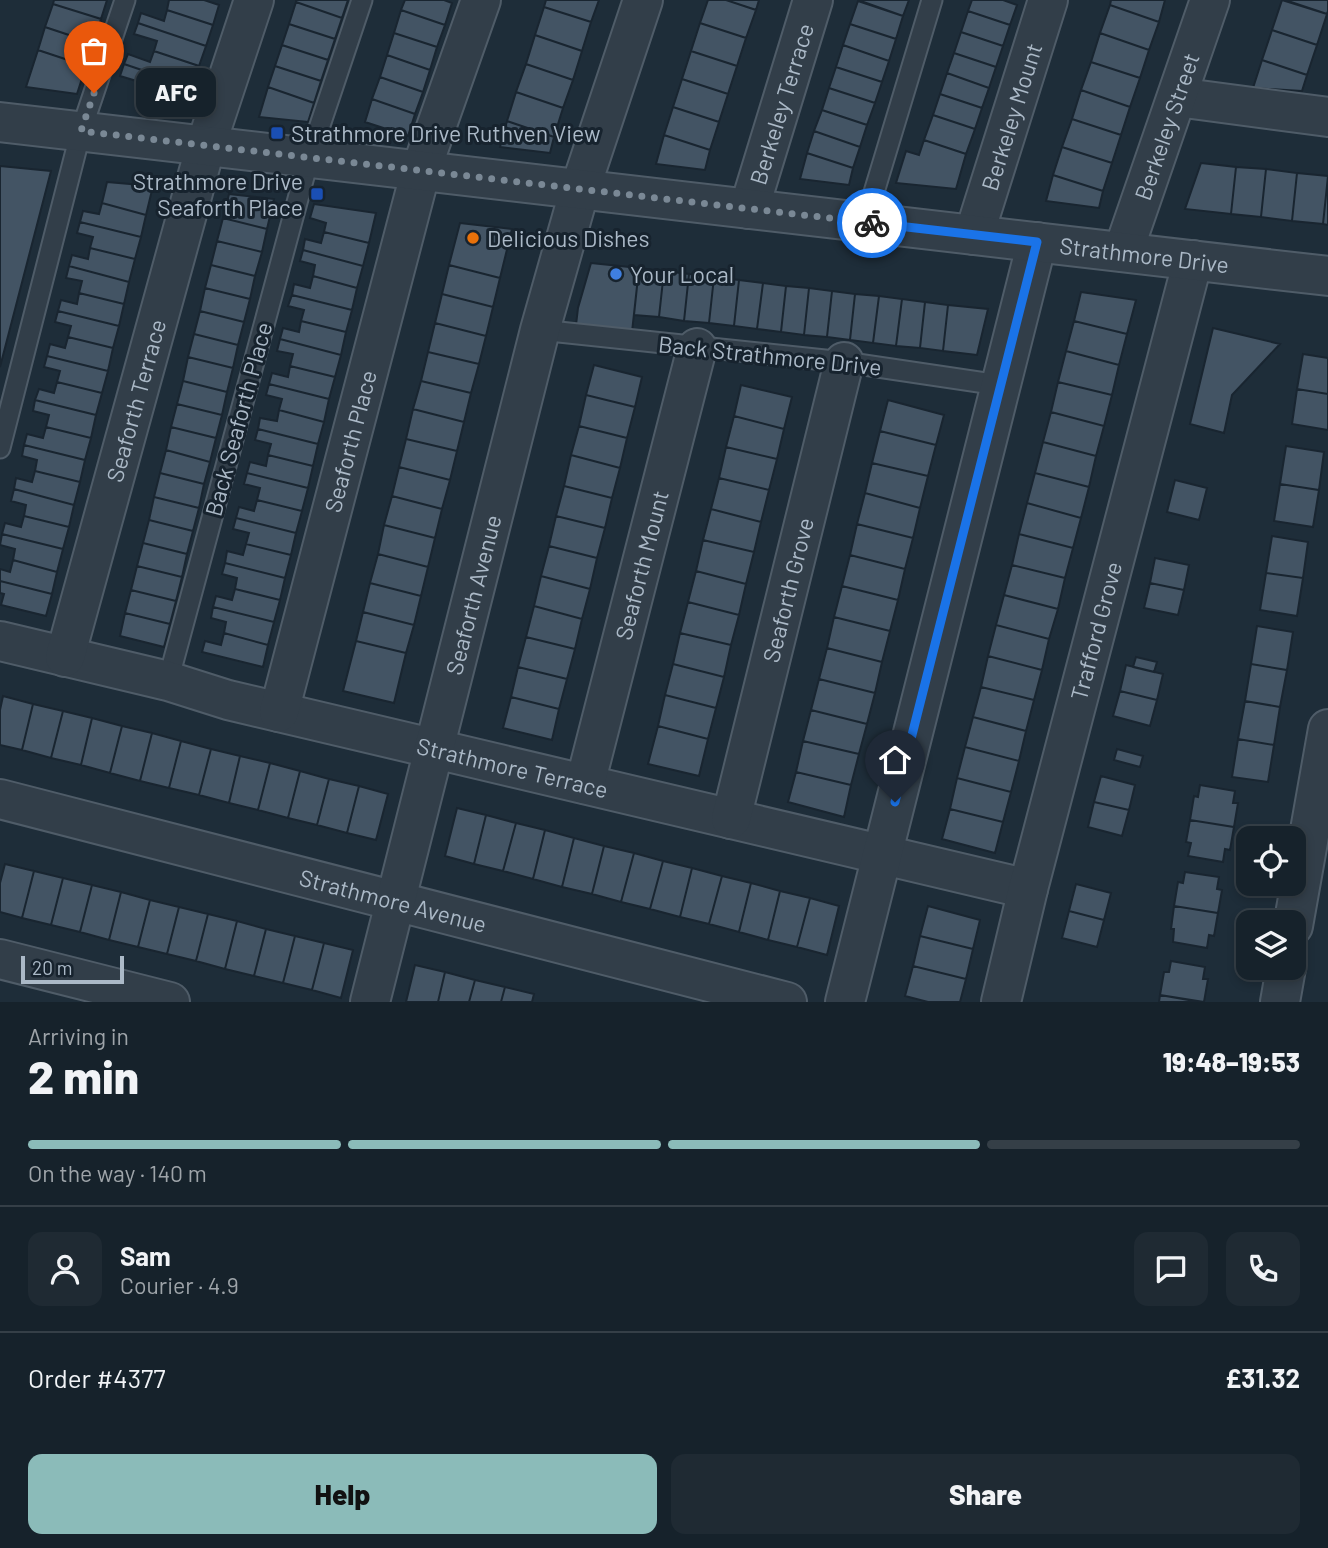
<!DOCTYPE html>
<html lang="en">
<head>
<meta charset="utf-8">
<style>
	body { margin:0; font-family:Barlow,sans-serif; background:#1f2a33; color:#f1f3f6; height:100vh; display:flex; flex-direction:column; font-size:26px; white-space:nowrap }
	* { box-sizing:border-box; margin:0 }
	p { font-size:23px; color:#9ea4a9 }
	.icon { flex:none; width:38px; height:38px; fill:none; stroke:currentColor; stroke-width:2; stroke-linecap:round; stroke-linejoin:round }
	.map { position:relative; height:1002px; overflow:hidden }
	.sheet { display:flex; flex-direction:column; background:#16222b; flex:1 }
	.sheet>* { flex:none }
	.controls { position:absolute; left:1236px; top:826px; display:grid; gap:14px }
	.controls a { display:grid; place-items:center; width:70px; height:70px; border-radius:14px; background:#16222b; box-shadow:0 4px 10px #0003,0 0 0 2px #353f47; font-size:35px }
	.scale { position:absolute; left:21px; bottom:18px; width:103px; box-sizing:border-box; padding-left:7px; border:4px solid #abb9c7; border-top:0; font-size:19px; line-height:24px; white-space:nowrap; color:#abb9c7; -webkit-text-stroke:5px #17232e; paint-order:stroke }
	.pin { position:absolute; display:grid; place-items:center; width:60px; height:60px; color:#fff; margin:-72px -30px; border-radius:50% 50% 50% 0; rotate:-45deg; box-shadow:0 0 7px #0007 }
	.pin .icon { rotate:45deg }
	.courier { position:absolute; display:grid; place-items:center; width:70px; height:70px; margin:-35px; border:5px solid #1a73e8; border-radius:50%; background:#fff; color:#222; box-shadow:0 2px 9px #0007 }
	.bubble { position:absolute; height:49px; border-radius:14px; background:#16222b; box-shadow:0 4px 10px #0003,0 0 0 2px #353f47; font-size:23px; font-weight:800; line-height:49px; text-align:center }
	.overview em { font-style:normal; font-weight:800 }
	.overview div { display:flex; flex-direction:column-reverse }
	.overview { display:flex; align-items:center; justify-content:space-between; height:119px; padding:0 28px }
	h1 { font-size:46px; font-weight:800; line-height:52px }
	.bar { display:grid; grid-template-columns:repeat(4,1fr); gap:10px 7px; align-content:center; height:84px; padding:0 28px }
	.bar i { height:9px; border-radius:5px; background:#353f47 }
	.bar .on { background:#8bbbb9 }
	.bar p { grid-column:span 4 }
	.line { display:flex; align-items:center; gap:18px; padding:0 28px; border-top:2px solid #353f47 }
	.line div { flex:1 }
	.round { display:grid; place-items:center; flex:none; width:74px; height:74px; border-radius:14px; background:#1f2a33 }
	.button { display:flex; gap:14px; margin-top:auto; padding:14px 28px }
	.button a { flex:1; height:80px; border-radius:14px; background:#8bbbb9; color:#111; font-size:28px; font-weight:800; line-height:80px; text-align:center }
	.button a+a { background:#1f2a33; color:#f1f3f6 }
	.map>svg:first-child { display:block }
	.building { fill:#435464; stroke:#192530; stroke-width:2 }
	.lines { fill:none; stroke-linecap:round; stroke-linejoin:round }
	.service-casing { stroke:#4f5c68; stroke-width:23 }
	.minor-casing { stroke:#4f5c68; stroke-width:42 }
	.tertiary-casing { stroke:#4f5c68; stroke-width:42 }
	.service { stroke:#323e49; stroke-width:19 }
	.minor { stroke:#323e49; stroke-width:38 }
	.tertiary { stroke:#323e49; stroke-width:38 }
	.done { stroke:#7a8895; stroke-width:7; stroke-dasharray:0 12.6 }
	.route { stroke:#1a73e8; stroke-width:9 }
	.transit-dot { fill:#1a4fb4; stroke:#17232e; stroke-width:2.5 }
	.food-dot { fill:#e8710a; stroke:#17232e; stroke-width:2.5 }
	.shop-dot { fill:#3f7fe0; stroke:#17232e; stroke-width:2.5 }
	.labels { text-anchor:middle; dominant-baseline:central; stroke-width:6; stroke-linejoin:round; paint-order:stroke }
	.street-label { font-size:23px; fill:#abb9c7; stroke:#17232e }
	.poi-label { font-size:23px; fill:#abb9c7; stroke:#17232e; text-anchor:start }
</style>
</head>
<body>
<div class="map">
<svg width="1328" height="1002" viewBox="0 0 1328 1002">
	<rect width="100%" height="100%" fill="#1e2d39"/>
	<path class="building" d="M54,0H107L101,19L53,4Z
		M169,0H204L219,5L213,25L167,10Z
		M296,0H348L342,18L296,2Z
		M405,0H444L452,3L445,25L401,10Z
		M546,0H599L591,22L544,7Z
		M708,0H726L756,10L746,38L700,23Z
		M726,0H759L756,10Z
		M858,0H909L903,16Z
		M972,0H1003L1017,5L1010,25L968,11Z
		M1111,0H1165L1159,22L1110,5Z
		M1282,0L1327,14L1317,45L1272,30Z
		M1285,0H1328V11L1327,14Z
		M858,1L903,16L896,39L850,24Z
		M296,2L342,18L335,39L289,24Z
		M53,4L101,19L93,43L45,27Z
		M1110,5L1159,22L1149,50L1100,33Z
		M544,7L591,22L582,51L535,35Z
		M167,10L213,25L206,46L138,23L141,13L164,21Z
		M401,10L445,25L437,47L394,33Z
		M968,11L1010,25L1003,46L961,32Z
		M138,23L206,46L199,66L154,51L157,41L134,34Z
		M700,23L746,38L737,66L691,51Z
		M289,24L335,39L328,60L282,45Z
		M850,24L896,39L889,61L843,45Z
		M45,27L93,43L86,66L38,50Z
		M1272,30L1317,45L1307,75L1262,60Z
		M961,32L1003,46L996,67L954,53Z
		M394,33L437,47L430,70L387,55Z
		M1100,33L1149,50L1140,78L1091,62Z
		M535,35L582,51L573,80L526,64Z
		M282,45L328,60L321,81L275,66Z
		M843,45L889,61L882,82L836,67Z
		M38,50L86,66L77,94L26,87Z
		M154,51L199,66L192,87L124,64L128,54L150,62Z
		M691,51L737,66L728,94L682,79Z
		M954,53L996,67L989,88L947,73Z
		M387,55L430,70L423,92L380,77Z
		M1262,60L1307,75L1302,91L1253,88Z
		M1091,62L1140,78L1130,107L1081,90Z
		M124,64L192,87L185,107L137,101L143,83L120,76Z
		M526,64L573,80L563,108L516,92Z
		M275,66L321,81L314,103L268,87Z
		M836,67L882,82L875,103L829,88Z
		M947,73L989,88L982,108L940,94Z
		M380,77L423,92L415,114L372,99Z
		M682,79L728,94L719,122L673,107Z
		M268,87L314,103L308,122L259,117Z
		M829,88L875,103L867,125L822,110Z
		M1081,90L1130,107L1121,135L1072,119Z
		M516,92L563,108L554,137L507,121Z
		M940,94L982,108L975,129L933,115Z
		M372,99L415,114L408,136L365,122Z
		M673,107L719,122L710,150L664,135Z
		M822,110L867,125L860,147L814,131Z
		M933,115L975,129L966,154L924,140Z
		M1072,119L1121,135L1112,163L1062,147Z
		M507,121L554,137L550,153L500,147Z
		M814,131L860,147L853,168L807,153Z
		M664,135L710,150L705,170L656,164Z
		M924,140L966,154L956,189L896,183L906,151L919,155Z
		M1062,147L1112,163L1103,191L1053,175Z
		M807,153L853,168L849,185L800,179Z
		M1201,163L1236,167L1231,214L1185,209Z
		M0,166L51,171L0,367Z
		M1236,167L1266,169L1261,217L1231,214Z
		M1266,169L1297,173L1292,221L1261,217Z
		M1297,173L1328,176L1323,224L1292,221Z
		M1053,175L1103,191L1099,208L1046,201Z
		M1328,176V225L1323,224Z
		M107,182L153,186L146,215L102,203Z
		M229,194L274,199L267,229L223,218Z
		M102,203L146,215L141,237L80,222L83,211L99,214Z
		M314,204L376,213L369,243L324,232L326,223L310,218Z
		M223,218L267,229L262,252L217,241Z
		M80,222L141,237L135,259L90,248L93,237L77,233Z
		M460,223L512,229L500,278L449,265Z
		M324,232L369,243L363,266L303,250L305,239L321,243Z
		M217,241L262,252L255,276L211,265Z
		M90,248L135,259L129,282L69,266L72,255L88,259Z
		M303,250L363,266L357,288L313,276L315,265L300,261Z
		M591,263L639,268L632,332L576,325L578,308Z
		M211,265L255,276L250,299L205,288Z
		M449,265L500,278L493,307L442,294Z
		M69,266L129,282L124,304L79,293L82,281L66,278Z
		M639,268L664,271L659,317L634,315Z
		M664,271L689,274L684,321L659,317Z
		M689,274L714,277L709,323L684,321Z
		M313,276L357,288L352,310L292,295L294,284L310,288Z
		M714,277L739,280L734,326L709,323Z
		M739,280L763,283L757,329L734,326Z
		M763,283L786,286L781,332L757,329Z
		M786,286L809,288L804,335L781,332Z
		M205,288L250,299L244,322L200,311Z
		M809,288L832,291L827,337L804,335Z
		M832,291L855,294L850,340L827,337Z
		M1081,292L1136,300L1127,334L1074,321Z
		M79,293L124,304L119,326L58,311L61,300L77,304Z
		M442,294L493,307L486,336L435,323Z
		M855,294L879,296L873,343L850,340Z
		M292,295L352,310L346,332L301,321L304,310L288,306Z
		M879,296L902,299L896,346L873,343Z
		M902,299L925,302L920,348L896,346Z
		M925,302L948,305L943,351L920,348Z
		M948,305L988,309L977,355L943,351Z
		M58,311L119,326L113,348L68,337L71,326L55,322Z
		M200,311L244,322L238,345L194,334Z
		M301,321L346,332L341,355L280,339L283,328L299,332Z
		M1074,321L1127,334L1119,365L1066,351Z
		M435,323L486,336L479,364L428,352Z
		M1213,328L1280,344L1232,395L1224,433L1190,424Z
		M194,334L238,345L233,368L188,357Z
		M68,337L113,348L108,371L47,356L50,344L65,348Z
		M280,339L341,355L335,377L290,366L293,354L277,351Z
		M1066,351L1119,365L1112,395L1058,382Z
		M428,352L479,364L471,393L421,381Z
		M1303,354L1328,358V394L1297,389Z
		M47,356L108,371L102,393L57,382L60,371L44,367Z
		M188,357L233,368L227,392L183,381Z
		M594,365L642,377L635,407L586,395Z
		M290,366L335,377L329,399L269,384L272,373L288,377Z
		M183,381L227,392L222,415L177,404Z
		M421,381L471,393L464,422L413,409Z
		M57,382L102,393L96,415L35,400L39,389L54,393Z
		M1058,382L1112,395L1104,426L1051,412Z
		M269,384L329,399L324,422L279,410L282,399L266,395Z
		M741,385L792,397L784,429L734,416Z
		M1297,389L1328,394V430L1292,424Z
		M586,395L635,407L627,438L579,426Z
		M35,400L96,415L91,438L46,427L49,415L33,411Z
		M888,400L944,415L936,445L880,431Z
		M177,404L222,415L216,438L171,427Z
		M413,409L464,422L457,451L406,439Z
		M279,410L324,422L318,444L258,429L260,418L277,421Z
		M1051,412L1104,426L1096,456L1043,442Z
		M734,416L784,429L777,459L726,447Z
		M579,426L627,438L620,468L571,455Z
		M46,427L91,438L85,460L24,445L27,434L43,438Z
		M171,427L216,438L210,462L166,450Z
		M258,429L318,444L313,466L268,455L271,444L255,440Z
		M880,431L936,445L928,476L872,463Z
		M406,439L457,451L450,480L399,467Z
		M1043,442L1096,456L1089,487L1035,473Z
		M24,445L85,460L80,482L35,471L37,460L22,456Z
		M1286,446L1324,452L1319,490L1280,484Z
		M726,447L777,459L769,490L719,478Z
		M166,450L210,462L204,484L160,473Z
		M268,455L313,466L308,488L247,473L250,462L266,466Z
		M571,455L620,468L612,498L564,486Z
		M872,463L928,476L920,508L865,493Z
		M399,467L450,480L442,509L392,496Z
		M35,471L80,482L74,505L14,489L16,478L32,482Z
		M160,473L204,484L199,508L154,497Z
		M247,473L308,488L302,511L257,500L260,488L244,484Z
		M1035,473L1089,487L1081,518L1027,503Z
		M719,478L769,490L761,522L711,509Z
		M1175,480L1207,488L1199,520L1167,512Z
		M1280,484L1319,490L1313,527L1274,521Z
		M564,486L612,498L605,528L556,516Z
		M14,489L74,505L69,527L24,516L26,505L11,501Z
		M865,493L920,508L913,538L857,524Z
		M392,496L442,509L435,538L384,525Z
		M154,497L199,508L193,531L149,520Z
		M257,500L302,511L296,533L236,518L239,507L254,511Z
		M1027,503L1081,518L1073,548L1019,534Z
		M711,509L761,522L754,552L703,540Z
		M24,516L69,527L63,549L2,534L5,523L21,527Z
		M556,516L605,528L597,558L549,546Z
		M236,518L296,533L291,555L246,544L249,533L233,529Z
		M149,520L193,531L187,554L143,543Z
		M857,524L913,538L905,569L850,555Z
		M384,525L435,538L428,567L378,554Z
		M2,534L63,549L57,572L13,560L15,549L0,545Z
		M1019,534L1073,548L1065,578L1012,565Z
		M1272,536L1308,542L1303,578L1266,573Z
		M703,540L754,552L746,584L696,571Z
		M143,543L187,554L182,577L137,566Z
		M246,544L291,555L285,578L225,563L227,551L243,555Z
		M549,546L597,558L590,589L541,576Z
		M378,554L428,567L421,596L370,583Z
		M850,555L905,569L898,600L842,586Z
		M1155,558L1189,565L1184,590L1150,583Z
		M13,560L57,572L52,594L0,581V569L10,572Z
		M225,563L285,578L280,600L235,589L237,578L222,574Z
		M1012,565L1065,578L1058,609L1004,595Z
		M137,566L182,577L176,601L131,590Z
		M696,571L746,584L739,615L688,602Z
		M1266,573L1303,578L1297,616L1260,610Z
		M541,576L590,589L582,619L534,606Z
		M0,581L52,594L46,616L1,605L4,594L0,593Z
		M370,583L421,596L414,625L363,612Z
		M1150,583L1184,590L1178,615L1144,608Z
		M842,586L898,600L890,631L834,617Z
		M235,589L280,600L274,622L213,607L216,596L232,600Z
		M131,590L176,601L170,624L125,613Z
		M1004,595L1058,609L1049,639L996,625Z
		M688,602L739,615L731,645L680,633Z
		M534,606L582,619L575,649L526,637Z
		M213,607L274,622L268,645L224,633L226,622L211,618Z
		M363,612L414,625L406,653L356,641Z
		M125,613L170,624L164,647L120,636Z
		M834,617L890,631L882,662L827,648Z
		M996,625L1049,639L1042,670L988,656Z
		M1257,626L1293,632L1287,670L1251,664Z
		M224,633L268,645L263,667L202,652L205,641L221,645Z
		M680,633L731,645L724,677L673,664Z
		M526,637L575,649L567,679L518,667Z
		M356,641L406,653L394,703L343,691Z
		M827,648L882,662L875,693L819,679Z
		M988,656L1042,670L1034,700L981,687Z
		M1136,657L1157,662L1154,672L1133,667Z
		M673,664L724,677L716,708L665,695Z
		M1251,664L1287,670L1280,707L1245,701Z
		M1126,665L1163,674L1157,700L1120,691Z
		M518,667L567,679L559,709L511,697Z
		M819,679L875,693L867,724L811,710Z
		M981,687L1034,700L1026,731L973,717Z
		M1120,691L1157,700L1150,726L1113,716Z
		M665,695L716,708L708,739L658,726Z
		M3,696L33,704L22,750L0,745V710Z
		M511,697L559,709L552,740L503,728Z
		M1245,701L1280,707L1274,745L1238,739Z
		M33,704L63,711L51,758L22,750Z
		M811,710L867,724L859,754L803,741Z
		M63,711L92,718L81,765L51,758Z
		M973,717L1026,731L1019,761L965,747Z
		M92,718L122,726L110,773L81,765Z
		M122,726L152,733L140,781L110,773Z
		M658,726L708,739L699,776L648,764Z
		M152,733L181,741L169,788L140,781Z
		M1238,739L1274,745L1268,782L1232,777Z
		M181,741L211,749L199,795L169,788Z
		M803,741L859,754L851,785L796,772Z
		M965,747L1019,761L1011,792L957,778Z
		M211,749L240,756L229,803L199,795Z
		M1117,749L1143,756L1140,767L1114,760Z
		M240,756L270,763L258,810L229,803Z
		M270,763L300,771L288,818L258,810Z
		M300,771L329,779L317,825L288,818Z
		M796,772L851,785L844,817L788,802Z
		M1101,776L1135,785L1129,810L1094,802Z
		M957,778L1011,792L1003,822L950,809Z
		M329,779L359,786L347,833L317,825Z
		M1200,785L1235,791L1233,803H1238L1234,827L1190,820L1194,796L1198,797Z
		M359,786L388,794L376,840L347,833Z
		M1094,802L1129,810L1122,836L1088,827Z
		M457,808L486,815L474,864L445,856Z
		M950,809L1003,822L995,853L942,839Z
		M486,815L516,823L503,871L474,864Z
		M1190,820L1234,827L1230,850L1225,849L1223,862L1188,856L1191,843L1186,842Z
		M516,823L545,830L533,879L503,871Z
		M545,830L574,838L562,887L533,879Z
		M574,838L604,846L592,894L562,887Z
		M604,846L634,853L621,902L592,894Z
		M634,853L663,861L650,909L621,902Z
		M663,861L692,868L680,917L650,909Z
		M5,864L34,871L22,918L0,912V883Z
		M692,868L722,876L709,924L680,917Z
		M34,871L63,878L51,925L22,918Z
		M1185,872L1219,877L1217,889L1222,890L1218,913L1174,906L1178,882L1183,883Z
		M722,876L751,883L739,932L709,924Z
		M63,878L92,885L80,932L51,925Z
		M751,883L780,891L768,940L739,932Z
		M1076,884L1111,893L1104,920L1069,911Z
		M92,885L121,892L109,940L80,932Z
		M780,891L810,898L797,947L768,940Z
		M121,892L150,900L138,947L109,940Z
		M810,898L839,906L827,955L797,947Z
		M150,900L179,907L167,954L138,947Z
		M928,906L980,920L973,949L920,936Z
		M1174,906L1218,913L1214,936L1209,935L1207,948L1173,942L1174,929H1171Z
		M179,907L208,914L196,961L167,954Z
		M1069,911L1104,920L1097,947L1062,938Z
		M208,914L237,921L225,969L196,961Z
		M237,921L266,929L254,976L225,969Z
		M266,929L295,936L283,983L254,976Z
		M295,936L324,943L312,990L283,983Z
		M920,936L973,949L966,979L913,966Z
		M324,943L353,950L341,998L312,990Z
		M1171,961L1205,967L1203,979H1208L1204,1002L1160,995L1164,972H1169Z
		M415,965L445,972L438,1002H406Z
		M913,966L966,979L960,1002H928L905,996Z
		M445,972L475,980L469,1002H438Z
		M475,980L505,987L501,1002H469Z
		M505,987L534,994L532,1002H501Z
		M1160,995L1200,1002H1159Z"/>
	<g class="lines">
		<defs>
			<path id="service" d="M865,222L932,0
				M540,330L844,362L999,385
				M0,448L81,131L125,0
				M168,681L309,158L362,0"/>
			<g id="minor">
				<path d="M1177,97L1328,117"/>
				<path id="s1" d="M749,209L813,0"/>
				<path id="s2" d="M974,235L1048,0"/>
				<path id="s3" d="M1123,252L1210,0"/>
				<path id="s4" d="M0,641L168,681L228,700L1028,889"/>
				<path id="s5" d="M65,657L206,145L254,0"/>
				<path id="s6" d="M279,712L421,170L481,0"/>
				<path id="s7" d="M585,784L697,348"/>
				<path id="s8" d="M0,799L787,1002"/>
				<path id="s9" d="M731,819L844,362"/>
				<path d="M1293,926L1328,729"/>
				<path d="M0,959L170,1002"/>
				<path id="s10" d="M370,1002L540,330L580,189L643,0"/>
				<path d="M845,1002L1037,242"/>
				<path id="s11" d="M1001,1002L1028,889L1193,260"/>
				<path d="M1280,1002L1286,968"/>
			</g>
			<g id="tertiary">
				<path id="s12" d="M0,122L1328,276"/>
			</g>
		</defs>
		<use href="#service" class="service-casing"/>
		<use href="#minor" class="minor-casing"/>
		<use href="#tertiary" class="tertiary-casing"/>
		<use href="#service" class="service"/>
		<use href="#minor" class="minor"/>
		<use href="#tertiary" class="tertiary"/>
	</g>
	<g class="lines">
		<path class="done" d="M94,93L81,131L872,223"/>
		<path class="route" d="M872,223L1037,242L895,802"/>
	</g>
	<g class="transit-dot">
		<rect x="270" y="126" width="14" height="14" rx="3.5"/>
		<rect x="310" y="187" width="14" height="14" rx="3.5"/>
	</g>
	<circle class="food-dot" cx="473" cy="238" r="7"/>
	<circle class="shop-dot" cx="616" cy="274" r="7"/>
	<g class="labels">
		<g class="street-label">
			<text stroke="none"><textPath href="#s1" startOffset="110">Berkeley Terrace</textPath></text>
			<text stroke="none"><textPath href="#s2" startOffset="124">Berkeley Mount</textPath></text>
			<text stroke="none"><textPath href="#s3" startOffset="133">Berkeley Street</textPath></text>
			<text stroke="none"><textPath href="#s12" startOffset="1152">Strathmore Drive</textPath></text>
			<text transform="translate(770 355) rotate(6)">Back Strathmore Drive</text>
			<text stroke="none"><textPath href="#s5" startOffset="266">Seaforth Terrace</textPath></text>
			<text transform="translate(238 419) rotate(-75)">Back Seaforth Place</text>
			<text stroke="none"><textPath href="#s6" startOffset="280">Seaforth Place</textPath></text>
			<text stroke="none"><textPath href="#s7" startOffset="226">Seaforth Mount</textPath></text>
			<text stroke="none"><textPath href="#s9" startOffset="236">Seaforth Grove</textPath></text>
			<text stroke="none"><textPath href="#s10" startOffset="420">Seaforth Avenue</textPath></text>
			<text stroke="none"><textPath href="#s11" startOffset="383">Trafford Grove</textPath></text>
			<text stroke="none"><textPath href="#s4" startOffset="528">Strathmore Terrace</textPath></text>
			<text stroke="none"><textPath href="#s8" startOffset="406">Strathmore Avenue</textPath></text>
		</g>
		<g class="poi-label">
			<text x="291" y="133">Strathmore Drive Ruthven View</text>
			<text x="303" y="181" text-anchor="end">Strathmore Drive<tspan x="303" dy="26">Seaforth Place</tspan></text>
			<text x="487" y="238">Delicious Dishes</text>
			<text x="630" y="274">Your Local</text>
		</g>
	</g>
</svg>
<div class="controls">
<a><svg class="icon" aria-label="locate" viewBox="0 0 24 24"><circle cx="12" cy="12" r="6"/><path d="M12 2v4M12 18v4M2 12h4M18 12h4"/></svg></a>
<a><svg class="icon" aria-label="layers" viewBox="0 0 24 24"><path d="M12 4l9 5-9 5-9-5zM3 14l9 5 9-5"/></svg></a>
</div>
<div class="scale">20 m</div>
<div class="pin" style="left:94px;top:93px;background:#ea580c"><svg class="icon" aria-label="bag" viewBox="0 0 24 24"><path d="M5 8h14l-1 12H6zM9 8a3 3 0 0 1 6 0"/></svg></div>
<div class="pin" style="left:895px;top:802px;background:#1f2937"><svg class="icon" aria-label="home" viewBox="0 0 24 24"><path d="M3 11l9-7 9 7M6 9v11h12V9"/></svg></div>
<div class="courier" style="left:872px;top:223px"><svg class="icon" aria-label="bike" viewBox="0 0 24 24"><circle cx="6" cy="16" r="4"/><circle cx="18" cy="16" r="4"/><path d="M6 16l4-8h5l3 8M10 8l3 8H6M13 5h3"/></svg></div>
<div class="bubble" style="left:136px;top:68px;width:80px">AFC</div>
</div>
<section class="sheet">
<div class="overview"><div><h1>2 min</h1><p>Arriving in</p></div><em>19:48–19:53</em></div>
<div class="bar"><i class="on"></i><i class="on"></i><i class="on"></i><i></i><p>On the way · 140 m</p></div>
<div class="line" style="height:126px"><a class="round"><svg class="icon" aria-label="person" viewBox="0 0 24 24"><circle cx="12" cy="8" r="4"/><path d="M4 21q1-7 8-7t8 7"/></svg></a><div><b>Sam</b><p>Courier · 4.9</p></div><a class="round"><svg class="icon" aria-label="chat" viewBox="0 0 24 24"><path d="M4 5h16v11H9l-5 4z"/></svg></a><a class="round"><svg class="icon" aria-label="phone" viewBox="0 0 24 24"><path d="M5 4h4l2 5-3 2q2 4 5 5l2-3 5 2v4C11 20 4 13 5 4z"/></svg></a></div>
<div class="line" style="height:91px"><div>Order #4377</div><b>£31.32</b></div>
<div class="button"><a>Help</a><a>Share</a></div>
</section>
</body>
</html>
